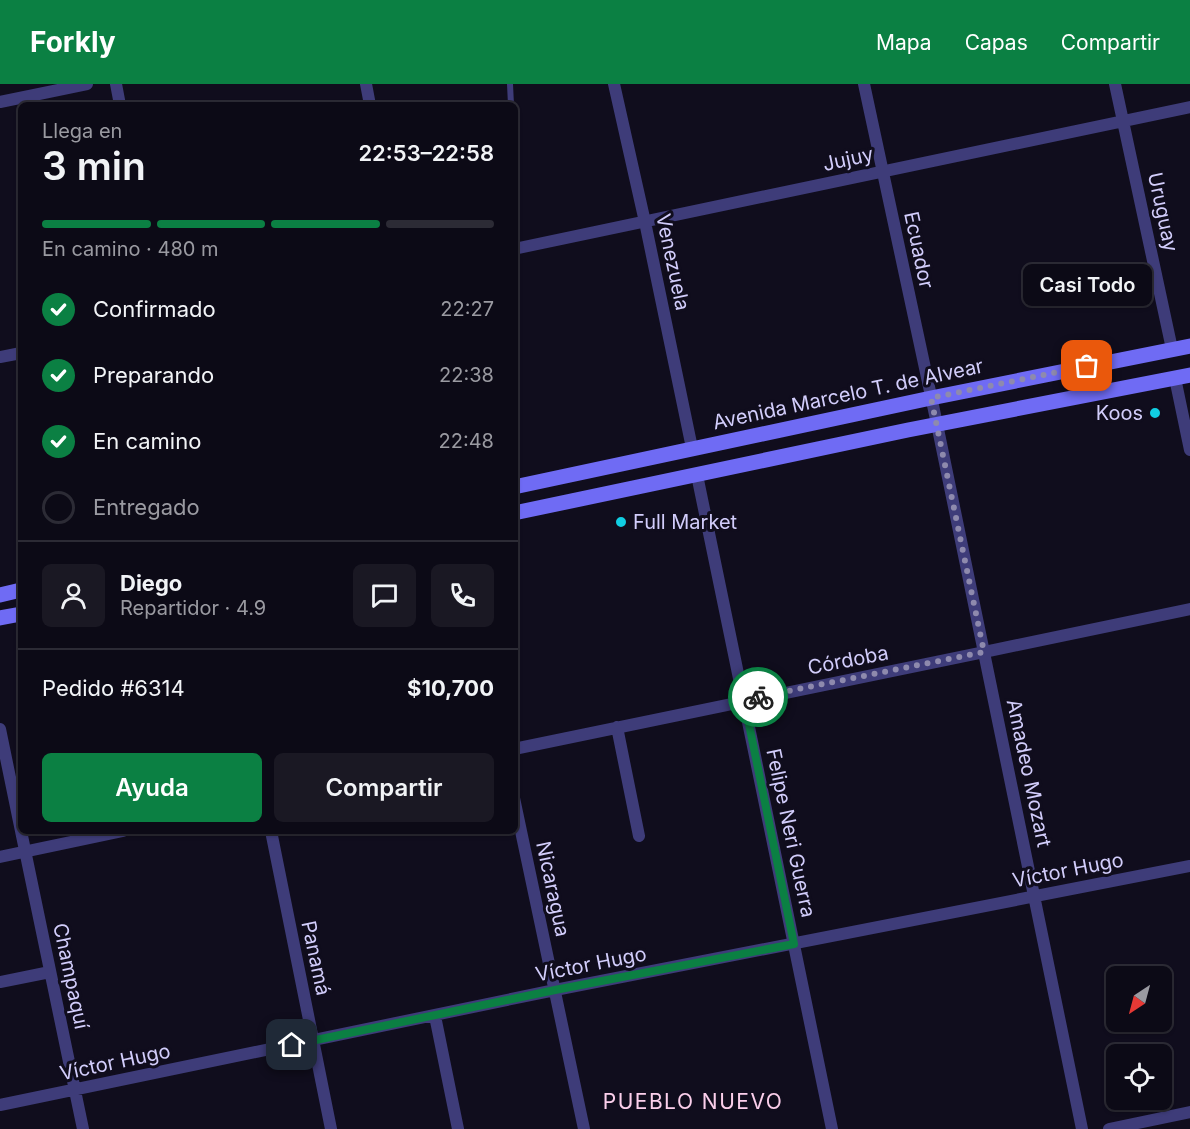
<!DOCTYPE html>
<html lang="es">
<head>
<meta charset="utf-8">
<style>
	body { margin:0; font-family:Inter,sans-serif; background:#1a1823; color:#f1f3f6; height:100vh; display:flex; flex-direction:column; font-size:22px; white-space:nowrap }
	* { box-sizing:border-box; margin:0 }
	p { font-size:20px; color:#9a9aa1 }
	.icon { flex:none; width:33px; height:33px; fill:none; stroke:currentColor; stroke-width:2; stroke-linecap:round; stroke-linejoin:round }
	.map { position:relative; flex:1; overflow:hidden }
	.details { position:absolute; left:18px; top:18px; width:500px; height:732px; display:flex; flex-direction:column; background:#0c0a16; border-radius:9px; box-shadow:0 2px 4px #0004,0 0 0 2px #2c2b35 }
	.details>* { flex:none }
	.needle { width:39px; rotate:216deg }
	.tools { position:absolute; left:1106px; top:882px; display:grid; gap:12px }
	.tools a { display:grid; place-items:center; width:66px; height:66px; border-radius:9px; background:#0c0a16; box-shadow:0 2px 4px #0004,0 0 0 2px #2c2b35; font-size:30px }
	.pin { position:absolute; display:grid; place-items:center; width:51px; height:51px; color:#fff; margin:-26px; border-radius:12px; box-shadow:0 3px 9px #0006 }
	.courier { position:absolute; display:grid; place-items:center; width:60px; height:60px; margin:-30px; border:4px solid #0b8043; border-radius:50%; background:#fff; color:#222; box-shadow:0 2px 8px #0007 }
	.bubble { position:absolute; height:42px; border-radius:9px; background:#0c0a16; box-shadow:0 2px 4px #0004,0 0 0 2px #2c2b35; font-size:20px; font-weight:600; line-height:42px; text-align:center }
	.headline em { font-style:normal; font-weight:600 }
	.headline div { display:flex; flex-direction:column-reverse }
	.headline { display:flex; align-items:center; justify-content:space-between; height:102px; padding:0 24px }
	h1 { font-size:39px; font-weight:600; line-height:45px }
	.bar { display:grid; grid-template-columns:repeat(4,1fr); gap:9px 6px; align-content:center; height:72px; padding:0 24px }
	.bar i { height:8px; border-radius:4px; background:#2c2b35 }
	.bar .active { background:#0b8043 }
	.bar p { grid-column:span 4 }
	.line { display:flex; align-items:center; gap:15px; padding:0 24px; border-top:2px solid #2c2b35 }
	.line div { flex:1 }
	.round { display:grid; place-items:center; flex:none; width:63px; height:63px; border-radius:9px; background:#1a1823 }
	ol { padding:0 24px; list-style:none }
	li { display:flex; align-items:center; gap:18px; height:66px }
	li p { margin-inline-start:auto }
	li .icon { padding:6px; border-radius:50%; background:#0b8043; color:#fff; stroke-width:4 }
	li:last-child { color:#9a9aa1 }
	li i { width:33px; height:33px; border:3px solid #2c2b35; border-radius:50% }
	.primary-button { display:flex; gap:12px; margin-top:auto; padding:12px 24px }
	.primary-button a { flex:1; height:69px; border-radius:9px; background:#0b8043; color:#fff; font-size:24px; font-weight:600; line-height:69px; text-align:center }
	.primary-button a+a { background:#1a1823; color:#f1f3f6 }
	header { display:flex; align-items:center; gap:36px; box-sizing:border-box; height:84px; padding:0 30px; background:#0b8043; color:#fff }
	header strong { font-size:28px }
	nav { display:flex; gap:33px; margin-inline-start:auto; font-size:21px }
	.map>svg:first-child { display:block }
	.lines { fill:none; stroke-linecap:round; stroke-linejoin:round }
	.lane { stroke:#3e3c79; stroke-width:6 }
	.street { stroke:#3e3c79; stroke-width:12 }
	.secondary { stroke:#6f6bf4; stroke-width:15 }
	.done { stroke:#8e8aad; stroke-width:6; stroke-dasharray:0 10.8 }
	.route { stroke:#0b8043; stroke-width:8 }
	.poi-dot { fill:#11cee3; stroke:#100d1d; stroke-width:2 }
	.labels { text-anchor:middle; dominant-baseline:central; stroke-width:6; stroke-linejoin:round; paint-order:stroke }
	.street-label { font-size:20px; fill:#d2cdfb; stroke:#100d1d }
	.poi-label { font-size:20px; fill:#d2cdfb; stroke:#100d1d; text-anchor:end }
	.neighbourhood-label { font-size:21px; letter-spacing:1.5px; fill:#fbcfeb; stroke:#100d1d }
</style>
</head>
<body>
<header>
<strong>Forkly</strong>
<nav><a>Mapa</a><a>Capas</a><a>Compartir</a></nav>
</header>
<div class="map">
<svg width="1190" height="1045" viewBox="0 0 1190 1045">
	<rect width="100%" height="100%" fill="#100d1d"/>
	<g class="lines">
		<path class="lane" d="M510,0L511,21"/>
		<path class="street" d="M116,0L120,21
			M366,0L370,21
			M614,0L645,138L692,364
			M864,0L937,340L1082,1045
			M1115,0L1172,265
			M0,18L87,0
			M514,165L1190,23
			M0,273L21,269
			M1175,294L1190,366
			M697,391L832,1045
			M617,643L639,752
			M0,645L21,747
			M514,665C740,617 965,573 1190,525
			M514,714L584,1045
			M21,747L83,1045
			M271,747L331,1045
			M0,773L123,747
			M0,898L50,888
			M435,932L458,1045
			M0,1021L555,906L1190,782
			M1109,1045L1190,1028"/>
		<path class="secondary" d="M514,403L931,314L1190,262
			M514,429L908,346L1190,291
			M0,511L21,506
			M0,534L21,530"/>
	</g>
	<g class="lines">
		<path class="done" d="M758,613L984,568L931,314L1087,282"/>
		<path class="route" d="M292,961L555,906L794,860L744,616L758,613"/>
	</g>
	<g class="poi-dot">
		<circle cx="1155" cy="329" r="6"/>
		<circle cx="621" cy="438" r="6"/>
	</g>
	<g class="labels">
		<g class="street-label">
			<text transform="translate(848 75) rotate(-12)">Jujuy</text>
			<text transform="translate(1163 128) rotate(78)">Uruguay</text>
			<text transform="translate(919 166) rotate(78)">Ecuador</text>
			<text transform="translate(673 178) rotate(78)">Venezuela</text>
			<text transform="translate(848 310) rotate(-12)">Avenida Marcelo T. de Alvear</text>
			<text transform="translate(848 576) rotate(-11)">Córdoba</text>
			<text transform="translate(1029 689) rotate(78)">Amadeo Mozart</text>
			<text transform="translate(791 749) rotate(78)">Felipe Neri Guerra</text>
			<text transform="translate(1068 786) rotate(-11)">Víctor Hugo</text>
			<text transform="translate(553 805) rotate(78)">Nicaragua</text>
			<text transform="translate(316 874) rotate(78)">Panamá</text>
			<text transform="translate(591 880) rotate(-11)">Víctor Hugo</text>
			<text transform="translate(71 892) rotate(78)">Champaquí</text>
			<text transform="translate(115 978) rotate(-12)">Víctor Hugo</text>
		</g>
		<g class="poi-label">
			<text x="1143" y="329">Koos</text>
			<text x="633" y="438" text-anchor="start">Full Market</text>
		</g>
		<g class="neighbourhood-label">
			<text x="693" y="1017">PUEBLO NUEVO</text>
		</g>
	</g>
</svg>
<div class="tools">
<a><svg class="needle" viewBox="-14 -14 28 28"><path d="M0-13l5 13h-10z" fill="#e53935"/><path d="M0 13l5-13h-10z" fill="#9a9aa1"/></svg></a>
<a><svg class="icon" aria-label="locate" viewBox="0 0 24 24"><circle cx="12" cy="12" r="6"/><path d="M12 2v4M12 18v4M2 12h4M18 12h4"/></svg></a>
</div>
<div class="pin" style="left:1087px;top:282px;background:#ea580c"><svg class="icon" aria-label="bag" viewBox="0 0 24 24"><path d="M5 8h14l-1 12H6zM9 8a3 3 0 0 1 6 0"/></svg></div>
<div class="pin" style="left:292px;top:961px;background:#1f2937"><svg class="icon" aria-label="home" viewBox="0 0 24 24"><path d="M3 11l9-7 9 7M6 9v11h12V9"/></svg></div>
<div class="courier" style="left:758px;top:613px"><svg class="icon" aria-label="bike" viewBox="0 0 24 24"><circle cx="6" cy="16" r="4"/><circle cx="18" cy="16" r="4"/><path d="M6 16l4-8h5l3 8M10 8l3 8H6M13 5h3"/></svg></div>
<div class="bubble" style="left:1023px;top:180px;width:129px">Casi Todo</div>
<section class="details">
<div class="headline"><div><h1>3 min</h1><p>Llega en</p></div><em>22:53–22:58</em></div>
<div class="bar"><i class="active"></i><i class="active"></i><i class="active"></i><i></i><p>En camino · 480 m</p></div>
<ol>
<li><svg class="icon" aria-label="check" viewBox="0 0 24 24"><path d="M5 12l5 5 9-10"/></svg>Confirmado<p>22:27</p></li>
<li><svg class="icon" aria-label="check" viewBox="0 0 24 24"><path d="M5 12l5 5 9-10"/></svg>Preparando<p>22:38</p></li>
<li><svg class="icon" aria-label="check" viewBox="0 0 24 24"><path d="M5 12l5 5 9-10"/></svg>En camino<p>22:48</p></li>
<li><i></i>Entregado</li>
</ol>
<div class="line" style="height:108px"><a class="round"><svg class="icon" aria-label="person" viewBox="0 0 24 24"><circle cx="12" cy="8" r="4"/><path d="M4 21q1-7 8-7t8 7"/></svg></a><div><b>Diego</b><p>Repartidor · 4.9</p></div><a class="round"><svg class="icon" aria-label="chat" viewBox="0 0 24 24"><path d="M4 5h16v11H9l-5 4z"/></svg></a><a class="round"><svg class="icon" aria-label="phone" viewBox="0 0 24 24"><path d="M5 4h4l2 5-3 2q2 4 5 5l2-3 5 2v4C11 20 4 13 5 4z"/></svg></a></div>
<div class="line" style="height:78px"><div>Pedido #6314</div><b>$10,700</b></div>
<div class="primary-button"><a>Ayuda</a><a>Compartir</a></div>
</section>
</div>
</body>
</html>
